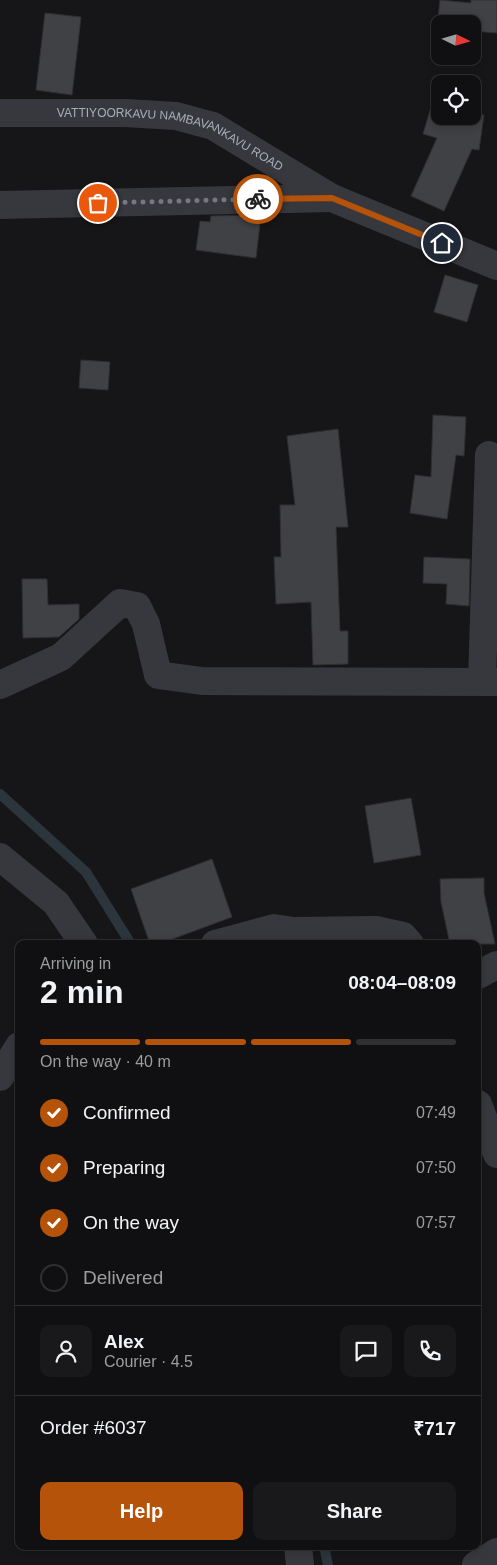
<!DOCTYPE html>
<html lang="en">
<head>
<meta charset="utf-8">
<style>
	body { margin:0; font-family:Arial,sans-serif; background:#19191b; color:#f1f3f6; height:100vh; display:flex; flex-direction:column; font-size:19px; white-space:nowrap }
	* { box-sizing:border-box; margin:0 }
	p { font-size:16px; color:#9c9d9f }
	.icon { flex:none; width:28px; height:28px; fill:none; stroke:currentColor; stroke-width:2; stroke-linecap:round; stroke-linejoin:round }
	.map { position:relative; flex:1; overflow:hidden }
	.side { position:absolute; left:15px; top:940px; width:466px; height:610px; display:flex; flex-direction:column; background:#101012; border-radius:10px; box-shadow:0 2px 8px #0003,0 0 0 1px #303032 }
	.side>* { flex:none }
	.needle { width:32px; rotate:95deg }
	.controls { position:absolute; left:431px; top:15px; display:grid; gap:10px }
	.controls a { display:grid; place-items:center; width:50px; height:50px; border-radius:10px; background:#101012; box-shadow:0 2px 8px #0003,0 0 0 1px #303032; font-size:25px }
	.pin { position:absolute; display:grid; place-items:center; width:42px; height:42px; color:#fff; margin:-21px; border:2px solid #fff; border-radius:50%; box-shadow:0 1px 5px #0007 }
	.courier { position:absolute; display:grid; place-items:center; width:50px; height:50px; margin:-25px; border:4px solid #b45309; border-radius:50%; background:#fff; color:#222; box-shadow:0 1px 6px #0007 }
	.head em { font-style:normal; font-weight:700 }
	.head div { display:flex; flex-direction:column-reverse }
	.head { display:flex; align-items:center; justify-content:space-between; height:85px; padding:0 25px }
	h1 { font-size:32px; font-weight:700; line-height:38px }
	.bar { display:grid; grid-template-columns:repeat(4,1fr); gap:8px 5px; align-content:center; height:60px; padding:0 25px }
	.bar i { height:6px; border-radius:4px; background:#303032 }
	.bar .on { background:#b45309 }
	.bar p { grid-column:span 4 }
	.line { display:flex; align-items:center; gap:12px; padding:0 25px; border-top:1px solid #303032 }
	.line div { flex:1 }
	.round { display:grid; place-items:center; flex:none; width:52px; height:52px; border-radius:10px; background:#19191b }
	ol { padding:0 25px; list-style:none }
	li { display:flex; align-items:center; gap:15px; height:55px }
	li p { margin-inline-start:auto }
	li .icon { padding:5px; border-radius:50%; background:#b45309; color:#fff; stroke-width:4 }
	li:last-child { color:#9c9d9f }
	li i { width:28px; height:28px; border:2px solid #303032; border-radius:50% }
	.cta { display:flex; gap:10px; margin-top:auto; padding:10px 25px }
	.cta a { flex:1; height:58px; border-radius:10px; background:#b45309; color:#fff; font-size:20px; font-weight:700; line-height:58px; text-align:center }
	.cta a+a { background:#19191b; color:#f1f3f6 }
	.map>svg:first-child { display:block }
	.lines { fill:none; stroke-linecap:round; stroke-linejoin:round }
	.stream { stroke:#2c353c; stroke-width:10 }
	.building { fill:#404145; stroke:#303034 }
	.minor { stroke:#37383d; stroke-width:28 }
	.done { stroke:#757880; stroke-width:5; stroke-dasharray:0 9 }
	.route { stroke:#b45309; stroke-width:6 }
	.labels { text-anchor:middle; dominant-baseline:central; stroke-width:5; stroke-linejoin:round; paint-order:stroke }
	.street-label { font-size:12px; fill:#a8adb8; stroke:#111113 }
</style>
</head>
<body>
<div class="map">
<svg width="497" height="1565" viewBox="0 0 497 1565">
	<rect width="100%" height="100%" fill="#161618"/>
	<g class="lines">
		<path class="stream" d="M0,794L86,872L129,941
			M324,1546L328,1565"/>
	</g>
	<path class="building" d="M440,0L471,3V0H497V33L472,31V24H440V27H437Z
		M45,13L81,17L72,95L36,90Z
		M431,107L440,108V116H472V113L484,115L479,150L472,149L444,211L411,196L437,138L423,134Z
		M261,215L256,258L196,250L200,221L210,222L211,216Z
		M445,275L478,285L467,322L434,312Z
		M81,360L110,362L108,390L79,388Z
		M433,415L466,417L464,456L456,455L447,519L410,513L415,475L431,477Z
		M338,429L348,527H336L340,631H348V664L313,665L311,602L276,604L274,557H281L280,505H295L287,436Z
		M424,557L470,559L469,606L446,604L447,584L423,583Z
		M22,579H47L48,605L79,604V619L59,637L23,638Z
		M411,798L421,855L374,863L365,806Z
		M212,859L232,917L159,944H150L131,889Z
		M484,878V893L495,944H450L441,902L440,879Z"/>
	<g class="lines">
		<g class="minor">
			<path id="s1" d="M0,113H125L176,116L213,126L332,198L497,266"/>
			<path d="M0,205L332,198"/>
			<path d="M482,682L489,455"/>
			<path d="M0,685L61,657L120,603L137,606L146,624L158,675L202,681L497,682"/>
			<path d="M0,857L56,903L84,944"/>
			<path d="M294,931L376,930L403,936L410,944"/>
			<path d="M215,944L274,928L294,931L300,944"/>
			<path d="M478,975L497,965"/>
			<path d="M0,1077L19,1046"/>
			<path d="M478,1104L497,1154"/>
			<path d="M298,1546L300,1565"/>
			<path d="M476,1565L497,1552"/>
		</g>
	</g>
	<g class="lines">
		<path class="done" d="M98,203L258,199"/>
		<path class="route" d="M258,199L332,198L442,243"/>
	</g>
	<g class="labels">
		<g class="street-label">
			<text stroke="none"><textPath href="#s1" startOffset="176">VATTIYOORKAVU NAMBAVANKAVU ROAD</textPath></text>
		</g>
	</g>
</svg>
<div class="controls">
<a><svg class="needle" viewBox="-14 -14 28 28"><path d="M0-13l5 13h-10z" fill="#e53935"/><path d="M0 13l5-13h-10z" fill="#9c9d9f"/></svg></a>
<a><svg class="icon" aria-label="locate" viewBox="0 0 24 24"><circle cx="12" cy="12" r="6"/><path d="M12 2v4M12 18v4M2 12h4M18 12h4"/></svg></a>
</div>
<div class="pin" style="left:98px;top:203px;background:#ea580c"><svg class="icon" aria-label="bag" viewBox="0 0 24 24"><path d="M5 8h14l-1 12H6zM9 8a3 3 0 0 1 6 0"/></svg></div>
<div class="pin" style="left:442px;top:243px;background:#1f2937"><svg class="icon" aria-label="home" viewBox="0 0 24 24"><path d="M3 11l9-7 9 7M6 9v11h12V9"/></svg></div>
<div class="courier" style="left:258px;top:199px"><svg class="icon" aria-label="bike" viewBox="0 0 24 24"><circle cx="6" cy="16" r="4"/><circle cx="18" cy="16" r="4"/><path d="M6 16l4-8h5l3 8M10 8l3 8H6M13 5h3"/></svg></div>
<section class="side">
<div class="head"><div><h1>2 min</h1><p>Arriving in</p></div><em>08:04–08:09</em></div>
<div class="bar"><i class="on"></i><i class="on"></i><i class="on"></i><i></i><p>On the way · 40 m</p></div>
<ol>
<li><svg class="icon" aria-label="check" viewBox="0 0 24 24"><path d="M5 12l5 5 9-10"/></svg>Confirmed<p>07:49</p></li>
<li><svg class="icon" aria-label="check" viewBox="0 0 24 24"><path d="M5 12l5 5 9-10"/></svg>Preparing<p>07:50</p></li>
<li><svg class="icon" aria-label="check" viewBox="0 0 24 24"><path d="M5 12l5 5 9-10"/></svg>On the way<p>07:57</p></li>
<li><i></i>Delivered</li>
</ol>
<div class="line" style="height:90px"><a class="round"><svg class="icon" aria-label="person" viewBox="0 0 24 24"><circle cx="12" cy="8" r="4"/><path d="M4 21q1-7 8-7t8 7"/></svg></a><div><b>Alex</b><p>Courier · 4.5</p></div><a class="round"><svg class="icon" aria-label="chat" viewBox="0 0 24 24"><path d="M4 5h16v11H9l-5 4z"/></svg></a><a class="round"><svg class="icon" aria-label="phone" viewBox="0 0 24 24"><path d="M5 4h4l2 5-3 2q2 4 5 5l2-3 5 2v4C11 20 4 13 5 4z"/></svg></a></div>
<div class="line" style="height:65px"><div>Order #6037</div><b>₹717</b></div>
<div class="cta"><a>Help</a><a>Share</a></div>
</section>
</div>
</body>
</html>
